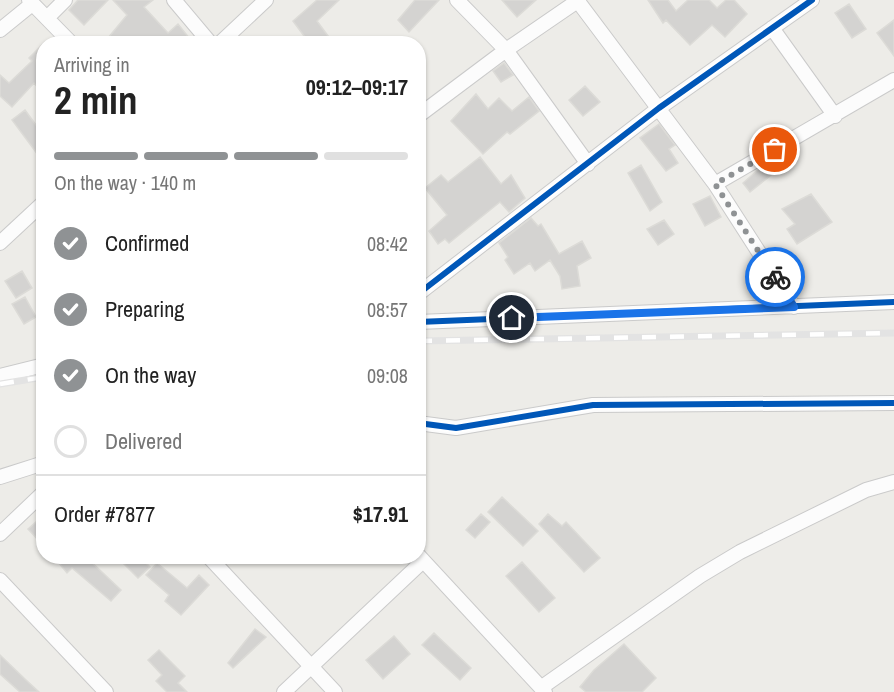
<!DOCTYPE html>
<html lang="en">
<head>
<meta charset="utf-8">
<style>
	body { margin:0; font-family:"Archivo Narrow",sans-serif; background:#f2f2f2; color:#222; height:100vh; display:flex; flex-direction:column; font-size:22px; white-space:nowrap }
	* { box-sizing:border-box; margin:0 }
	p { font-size:20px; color:#767676 }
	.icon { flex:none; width:33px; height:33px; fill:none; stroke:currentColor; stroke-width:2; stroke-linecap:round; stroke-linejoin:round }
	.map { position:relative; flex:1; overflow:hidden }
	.side { position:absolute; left:36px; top:36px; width:390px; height:528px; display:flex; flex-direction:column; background:#fff; border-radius:24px; box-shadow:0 2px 4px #0004 }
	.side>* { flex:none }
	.pin { position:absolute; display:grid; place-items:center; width:51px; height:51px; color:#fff; margin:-26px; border:3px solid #fff; border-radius:50%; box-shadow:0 2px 6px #0007 }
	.courier { position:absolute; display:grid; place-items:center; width:60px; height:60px; margin:-30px; border:4px solid #1a73e8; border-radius:50%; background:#fff; color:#222; box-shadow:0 2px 8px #0007 }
	.headline em { font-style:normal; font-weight:800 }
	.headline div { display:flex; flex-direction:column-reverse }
	.headline { display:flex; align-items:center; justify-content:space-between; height:102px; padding:0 18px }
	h1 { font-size:39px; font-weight:800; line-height:45px }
	.bar { display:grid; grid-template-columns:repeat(4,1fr); gap:9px 6px; align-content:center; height:72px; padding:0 18px }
	.bar i { height:8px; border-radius:4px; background:#e0e0e0 }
	.bar .on { background:#8f9294 }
	.bar p { grid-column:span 4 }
	.line { display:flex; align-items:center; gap:15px; padding:0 18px; border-top:2px solid #e0e0e0 }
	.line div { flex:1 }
	ol { padding:0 18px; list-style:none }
	li { display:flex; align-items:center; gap:18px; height:66px }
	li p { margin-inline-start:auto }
	li .icon { padding:6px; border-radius:50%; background:#8f9294; color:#fff; stroke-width:4 }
	li:last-child { color:#767676 }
	li i { width:33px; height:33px; border:3px solid #e0e0e0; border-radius:50% }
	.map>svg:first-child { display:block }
	.building { fill:#d4d3d1; stroke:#dcdbd7; stroke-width:1.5 }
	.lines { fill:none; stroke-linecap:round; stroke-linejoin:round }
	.minor-casing { stroke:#cacaca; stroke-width:16 }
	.minor { stroke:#fcfcfc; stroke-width:14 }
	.rail-casing { stroke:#e3e3e3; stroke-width:7 }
	.rail { stroke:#fff; stroke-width:4.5; stroke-dasharray:14; stroke-linecap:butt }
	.cycleway-casing { stroke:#fff; stroke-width:10 }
	.cycleway { stroke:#0057b8; stroke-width:6 }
	.done { stroke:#8f9294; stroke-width:6; stroke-dasharray:0 10.8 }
	.route { stroke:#1a73e8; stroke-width:8 }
</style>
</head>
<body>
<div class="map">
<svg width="894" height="692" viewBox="0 0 894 692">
	<rect width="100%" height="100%" fill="#edece8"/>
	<path class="building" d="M78,0H108L84,25L69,10Z
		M113,0H153L144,7L168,33L178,24L194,44H103L127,15Z
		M317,0H339L317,21L334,44H310L293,21Z
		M415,0H439L409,32L398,20Z
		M502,0H536L517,17Z
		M648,0H668L676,11L688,0H709L717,8L726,0H734L747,14L725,37L712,25L690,45L666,20L663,23Z
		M849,4L866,29L852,38L835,13Z
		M894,20V56L877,33Z
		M44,43V94L34,83L12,107L0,96V75L9,83L32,61L29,58Z
		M504,63L513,75L501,82L493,71Z
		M585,86L600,102L583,116L569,100Z
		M476,94L488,109L499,98L512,111L529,97L539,111L510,134L507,132L483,154L451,121Z
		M25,110L44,136V163L12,120Z
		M659,124L675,145L669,149L678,163L666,171L640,138Z
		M785,154L790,160L750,192L743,183L759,169Z
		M480,157L501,184L511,175L525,198L509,212L500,202L449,243L445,239L438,244L429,231L447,215L425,188L441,175L448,182Z
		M641,165L662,202L650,211L628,173Z
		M811,194L832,222L797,244L787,229L795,224L782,209Z
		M710,196L721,217L705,226L693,204Z
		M531,218L538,226L541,224L559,254L582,241L591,258L577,266L580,286L562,289L560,276L550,260L535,271L530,263L514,274L505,260L508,257L499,243Z
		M664,220L674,234L658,245L647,229Z
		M22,271L32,288L16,298L5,281Z
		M25,297L36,317L24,324L12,304Z
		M502,497L538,531L523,546L488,512Z
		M481,514L490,522L475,538L466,530Z
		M548,514L562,526L566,522L600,558L584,572L539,524Z
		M44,515V546L28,529Z
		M53,556H85L121,590L111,601L72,568L67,573Z
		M116,556H139L150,567L138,578Z
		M522,562L555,598L539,612L506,576Z
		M157,563L187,588L199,575L209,585L181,615L165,601L169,595L146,575Z
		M255,629L266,637L233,668L228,663Z
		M434,633L471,668L460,680L422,645Z
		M394,636L410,654L383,679L366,660Z
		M624,644L656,678L642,692H586L580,687L594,670Z
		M159,650L185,676L178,683L187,692H167L156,681L162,675L148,660Z
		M0,655L26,680L39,692H20L0,674Z"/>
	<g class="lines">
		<defs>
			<path id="minor" d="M29,0L72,44
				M174,0L211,44
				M457,0L506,50L588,164
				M577,0L715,184L794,307
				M47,18L65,0
				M772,28L835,116
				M0,30L32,4
				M219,44L266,0
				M418,116L506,50L579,0
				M715,184L894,80
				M0,243L44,202
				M418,294L659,108L812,0
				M418,322L894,302
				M0,376L44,365
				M418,423L456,428L593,405L894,403
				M0,477L44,463
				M0,534L44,492
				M418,555L545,692
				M208,556L335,692
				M0,580L106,692
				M542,687L700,576L740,552L866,490L894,482
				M284,692L423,561"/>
		</defs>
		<use href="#minor" class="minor-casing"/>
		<use href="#minor" class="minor"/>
		<defs>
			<path id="rail" d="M418,341L894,333
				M0,384L44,377"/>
		</defs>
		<use href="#rail" class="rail-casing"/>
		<use href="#rail" class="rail"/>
		<defs>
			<path id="cycleway" d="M418,294L659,108L812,0
				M418,322L894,302
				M418,423L456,428L593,405L894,403"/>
		</defs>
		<use href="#cycleway" class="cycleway-casing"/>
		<use href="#cycleway" class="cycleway"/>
	</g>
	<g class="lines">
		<path class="done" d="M775,277L715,184L775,150"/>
		<path class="route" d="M512,318L794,307L775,277"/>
	</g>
</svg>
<div class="pin" style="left:775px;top:150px;background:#ea580c"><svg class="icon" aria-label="bag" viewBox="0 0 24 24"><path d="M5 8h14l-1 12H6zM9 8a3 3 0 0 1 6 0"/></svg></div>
<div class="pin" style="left:512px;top:318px;background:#1f2937"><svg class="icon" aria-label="home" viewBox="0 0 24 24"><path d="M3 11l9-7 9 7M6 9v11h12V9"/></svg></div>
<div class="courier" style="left:775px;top:277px"><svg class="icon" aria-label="bike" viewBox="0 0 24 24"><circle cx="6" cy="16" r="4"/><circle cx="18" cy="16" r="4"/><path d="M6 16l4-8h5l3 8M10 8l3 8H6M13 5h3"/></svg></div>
<section class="side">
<div class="headline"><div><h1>2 min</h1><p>Arriving in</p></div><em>09:12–09:17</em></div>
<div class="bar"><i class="on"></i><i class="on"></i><i class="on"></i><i></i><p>On the way · 140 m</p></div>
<ol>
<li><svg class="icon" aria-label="check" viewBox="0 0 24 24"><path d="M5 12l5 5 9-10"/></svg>Confirmed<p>08:42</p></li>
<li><svg class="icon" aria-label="check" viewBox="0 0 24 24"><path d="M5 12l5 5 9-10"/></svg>Preparing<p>08:57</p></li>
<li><svg class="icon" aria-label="check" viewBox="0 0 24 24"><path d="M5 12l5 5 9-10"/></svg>On the way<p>09:08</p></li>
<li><i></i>Delivered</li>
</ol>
<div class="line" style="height:78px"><div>Order #7877</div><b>$17.91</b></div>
</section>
</div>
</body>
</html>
